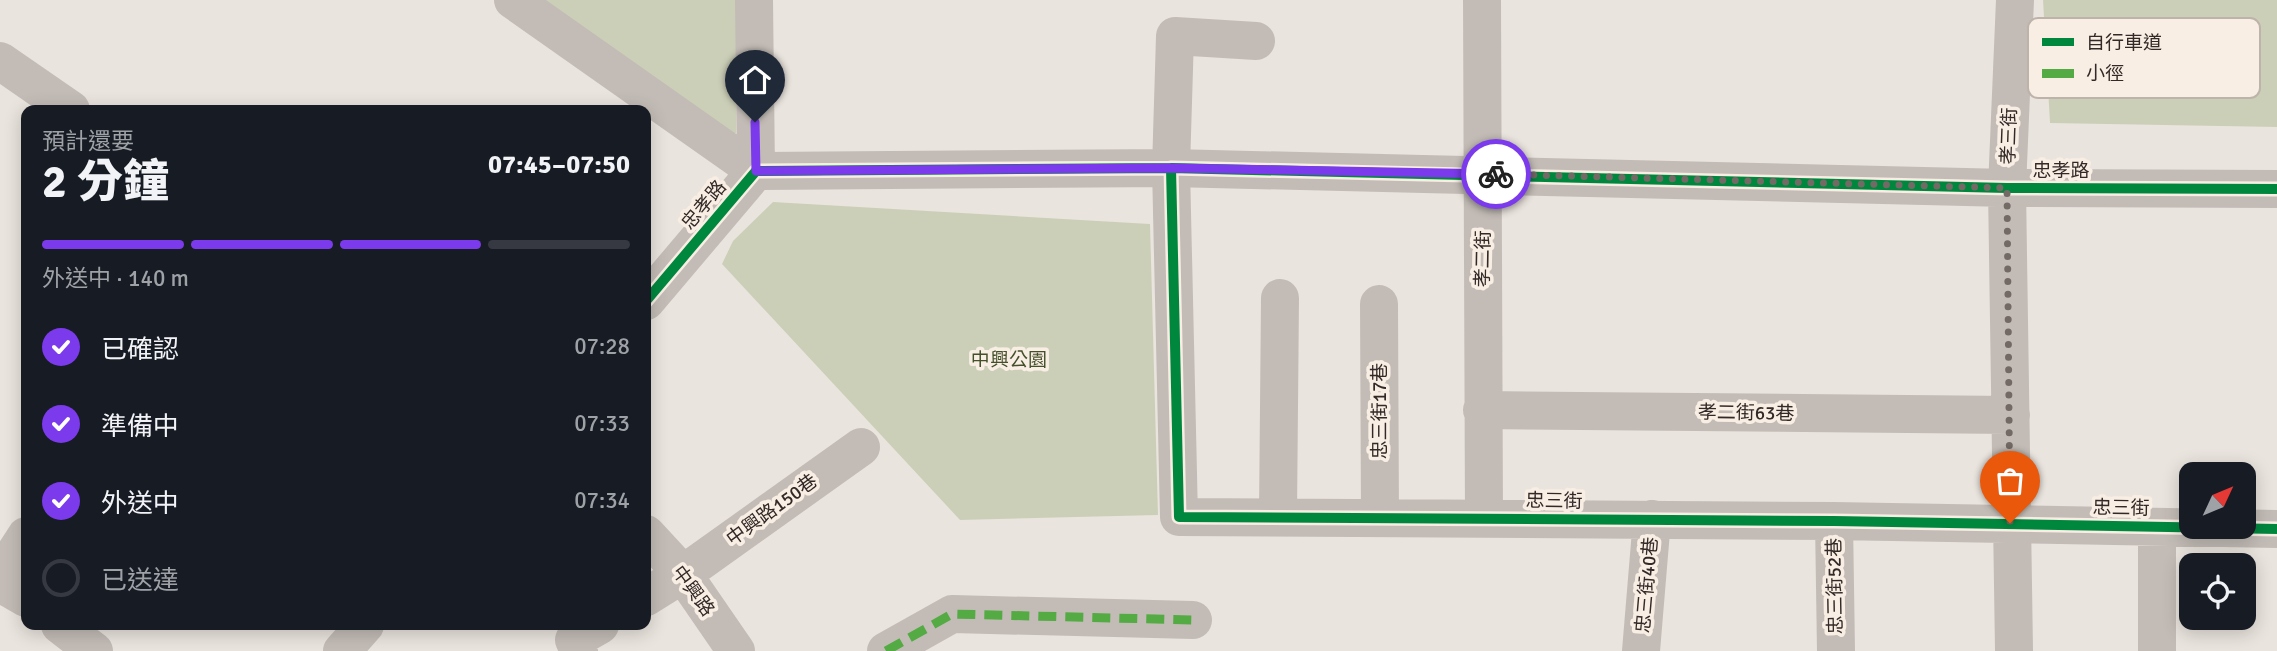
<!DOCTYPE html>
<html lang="zh-TW">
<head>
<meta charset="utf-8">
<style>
	body { margin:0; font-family:Signika,"Noto Sans TC",sans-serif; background:#20242c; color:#f1f3f6; height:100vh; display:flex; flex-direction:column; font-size:26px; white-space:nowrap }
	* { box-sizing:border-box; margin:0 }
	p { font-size:23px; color:#9ea1a6 }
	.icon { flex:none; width:38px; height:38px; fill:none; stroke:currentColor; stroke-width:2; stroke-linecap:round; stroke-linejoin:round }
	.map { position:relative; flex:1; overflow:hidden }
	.drawer { position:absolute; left:21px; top:105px; width:630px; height:525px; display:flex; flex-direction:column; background:#171b24; border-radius:14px; box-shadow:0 4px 18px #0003 }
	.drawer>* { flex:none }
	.needle { width:46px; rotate:46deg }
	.buttons { position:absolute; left:2179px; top:462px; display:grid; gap:14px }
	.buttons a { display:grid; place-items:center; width:77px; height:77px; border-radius:14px; background:#171b24; box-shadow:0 4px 18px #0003; font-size:35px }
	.pin { position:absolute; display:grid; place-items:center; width:60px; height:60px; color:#fff; margin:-72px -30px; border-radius:50% 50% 50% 0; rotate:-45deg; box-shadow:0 0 7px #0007 }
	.pin .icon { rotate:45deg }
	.courier { position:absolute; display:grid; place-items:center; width:70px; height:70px; margin:-35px; border:5px solid #7c3aed; border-radius:50%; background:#fff; color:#222; box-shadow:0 2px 9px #0007 }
	.summary em { font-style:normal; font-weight:800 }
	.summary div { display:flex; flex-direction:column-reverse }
	.summary { display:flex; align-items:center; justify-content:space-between; height:119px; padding:0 21px }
	h1 { font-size:46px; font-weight:800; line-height:52px }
	.bar { display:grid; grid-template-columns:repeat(4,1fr); gap:10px 7px; align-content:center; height:84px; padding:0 21px }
	.bar i { height:9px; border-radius:5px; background:#363941 }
	.bar .on { background:#7c3aed }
	.bar p { grid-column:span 4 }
	ol { padding:0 21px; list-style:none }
	li { display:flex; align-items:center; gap:21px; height:77px }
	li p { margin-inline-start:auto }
	li .icon { padding:7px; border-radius:50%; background:#7c3aed; color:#fff; stroke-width:4 }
	li:last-child { color:#9ea1a6 }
	li i { width:38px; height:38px; border:4px solid #363941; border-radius:50% }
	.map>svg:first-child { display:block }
	.green { fill:#cccfb8 }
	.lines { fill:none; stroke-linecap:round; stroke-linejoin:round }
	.minor { stroke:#c3bcb6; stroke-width:38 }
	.quiet { stroke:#54ab44; stroke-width:9; stroke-dasharray:18 9; stroke-linecap:butt }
	.cycleway-casing { stroke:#f8eee4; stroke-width:15 }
	.cycleway { stroke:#00873e; stroke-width:10 }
	.done { stroke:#736a66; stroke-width:7; stroke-dasharray:0 12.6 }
	.route { stroke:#7c3aed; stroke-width:9 }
	.labels { text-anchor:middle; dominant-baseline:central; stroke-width:7; stroke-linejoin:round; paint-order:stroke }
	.street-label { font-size:19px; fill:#332926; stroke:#f8eee4 }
	.park-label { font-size:19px; fill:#44502a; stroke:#f8eee4 }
	.key { fill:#f8eee4; stroke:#bdb3ab; stroke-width:2 }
	.key-label { font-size:19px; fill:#332926 }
</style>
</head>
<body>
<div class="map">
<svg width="2277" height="651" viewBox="0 0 2277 651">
	<rect width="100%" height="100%" fill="#eae4de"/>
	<path class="green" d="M540,0H736V133L727,137Z
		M2043,0H2277V127L2050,123Z
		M773,202L1150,224L1158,515L960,520L722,264L733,241Z"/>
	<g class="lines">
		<path class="minor" d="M513,0L756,171
			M754,0L756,171
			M1482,0L1484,518
			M1256,41L1175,36L1171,168L1179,517L1834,521L2277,529
			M0,61L71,110
			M646,301L756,171L1171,168L2007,188L2277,189
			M1379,304L1380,518
			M1482,410L2011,415
			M1278,516L1280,298
			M1834,521L1836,651
			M646,534L683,574L736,651
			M0,576L26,536
			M0,583L26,598
			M646,597L683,574L861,447
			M60,625L94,651
			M342,651L365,625
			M579,651L574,640L600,625
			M886,651L952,614L1193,620
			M1641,651L1652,519
			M2014,651L2007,188L2015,0
			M2157,651V527"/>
		<path class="quiet" d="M886,651L952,614L1193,620"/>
		<defs>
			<path id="cycleway" d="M1171,168L1179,517L1834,521L2277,529
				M646,301L756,171L1171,168L2007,188L2277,189"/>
		</defs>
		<use href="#cycleway" class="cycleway-casing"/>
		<use href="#cycleway" class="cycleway"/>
	</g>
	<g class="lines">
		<path class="done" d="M1496,174L2007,188L2010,523"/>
		<path class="route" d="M755,122L756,171L1171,168L1496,174"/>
	</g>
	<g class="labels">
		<g class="street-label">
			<text transform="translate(2009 136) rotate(-88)">孝三街</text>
			<text x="2061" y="171">忠孝路</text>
			<text transform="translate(704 205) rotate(-50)">忠孝路</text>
			<text transform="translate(1483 259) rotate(-89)">孝二街</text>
			<text transform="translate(1380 411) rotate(-90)">忠三街17巷</text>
			<text transform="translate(1746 413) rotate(1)">孝二街63巷</text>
			<text transform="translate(1554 501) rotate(1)">忠三街</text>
			<text transform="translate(2121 508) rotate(1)">忠三街</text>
			<text transform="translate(772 510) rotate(-36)">中興路150巷</text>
			<text transform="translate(1647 585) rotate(-85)">忠三街40巷</text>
			<text transform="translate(1835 586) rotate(-91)">忠三街52巷</text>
			<text transform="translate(693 591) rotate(54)">中興路</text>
		</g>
		<g class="park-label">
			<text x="1009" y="360">中興公園</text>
		</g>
	</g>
	<rect x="2028" y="18" width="232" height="80" rx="10" class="key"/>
	<rect x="2042" y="38" width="32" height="8" fill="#00873e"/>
	<rect x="2042" y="69" width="32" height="9" fill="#54ab44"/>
	<g class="key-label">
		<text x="2086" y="49">自行車道</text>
		<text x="2086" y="80">小徑</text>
	</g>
</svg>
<div class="buttons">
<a><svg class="needle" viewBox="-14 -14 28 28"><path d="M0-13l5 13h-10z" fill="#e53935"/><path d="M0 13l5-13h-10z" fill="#9ea1a6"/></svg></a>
<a><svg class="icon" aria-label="locate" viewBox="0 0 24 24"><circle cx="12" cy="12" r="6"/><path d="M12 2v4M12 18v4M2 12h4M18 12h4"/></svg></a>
</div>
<div class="pin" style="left:2010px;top:523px;background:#ea580c"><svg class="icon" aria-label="bag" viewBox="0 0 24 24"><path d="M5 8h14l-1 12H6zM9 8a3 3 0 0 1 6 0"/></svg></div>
<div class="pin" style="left:755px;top:122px;background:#1f2937"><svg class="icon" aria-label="home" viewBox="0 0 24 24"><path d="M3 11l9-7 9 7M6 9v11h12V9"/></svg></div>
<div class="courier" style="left:1496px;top:174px"><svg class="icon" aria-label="bike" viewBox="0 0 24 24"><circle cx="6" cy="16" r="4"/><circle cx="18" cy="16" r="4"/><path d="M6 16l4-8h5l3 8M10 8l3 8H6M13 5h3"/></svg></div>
<section class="drawer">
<div class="summary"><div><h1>2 分鐘</h1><p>預計還要</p></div><em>07:45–07:50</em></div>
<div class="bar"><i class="on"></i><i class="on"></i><i class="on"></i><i></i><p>外送中 · 140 m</p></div>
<ol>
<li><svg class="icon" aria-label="check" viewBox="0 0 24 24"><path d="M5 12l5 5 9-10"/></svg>已確認<p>07:28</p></li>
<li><svg class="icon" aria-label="check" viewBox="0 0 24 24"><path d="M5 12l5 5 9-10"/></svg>準備中<p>07:33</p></li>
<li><svg class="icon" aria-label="check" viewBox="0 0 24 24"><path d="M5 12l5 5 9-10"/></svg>外送中<p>07:34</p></li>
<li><i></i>已送達</li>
</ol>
</section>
</div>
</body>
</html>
